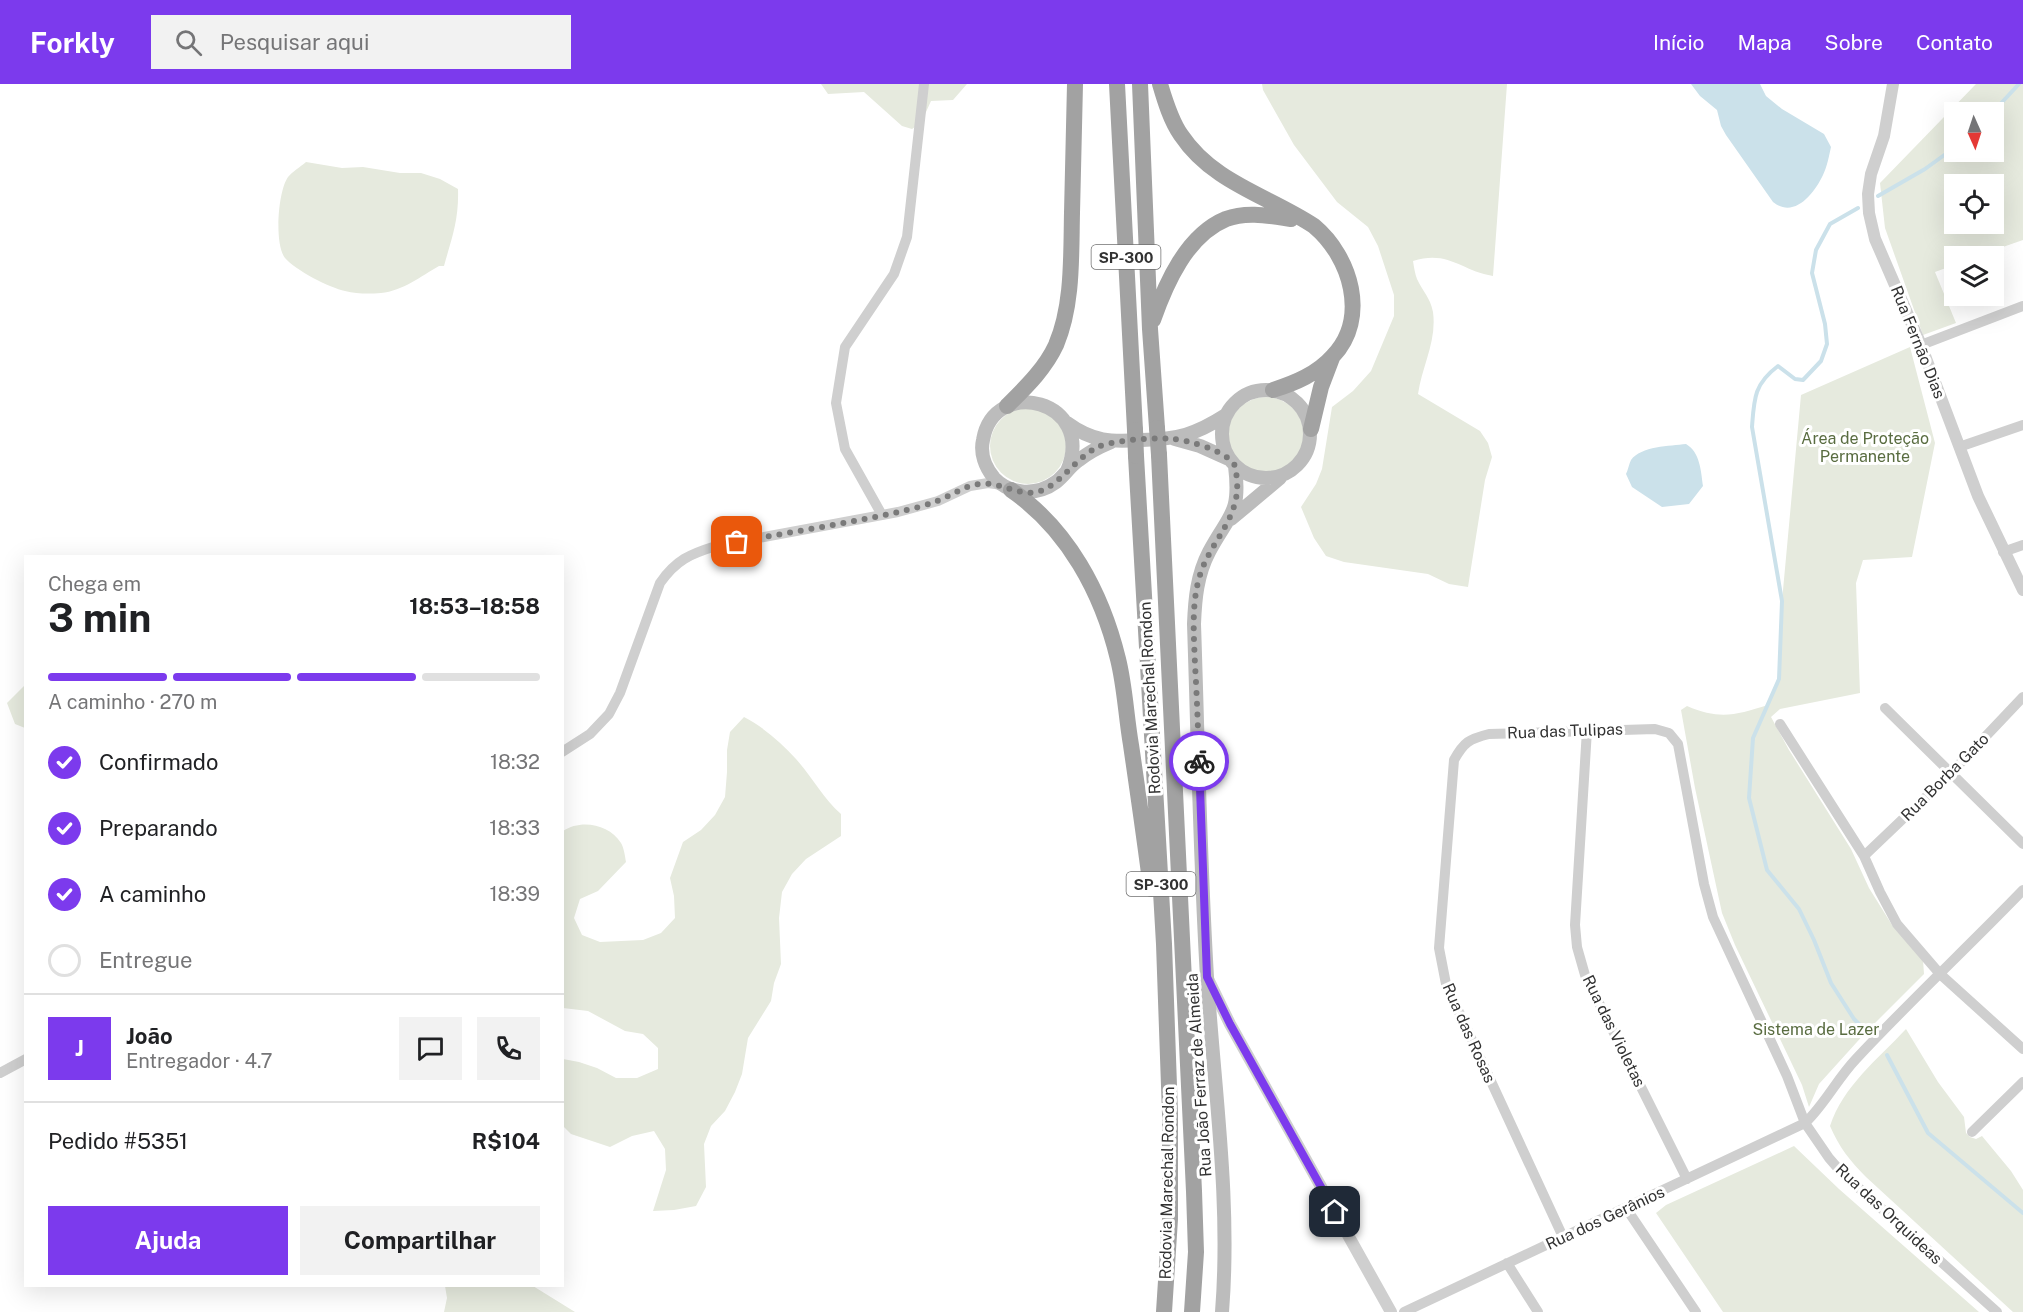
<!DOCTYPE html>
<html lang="pt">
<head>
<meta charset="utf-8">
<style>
	body { margin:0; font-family:"Public Sans",sans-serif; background:#f2f2f2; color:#202124; height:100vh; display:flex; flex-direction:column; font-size:22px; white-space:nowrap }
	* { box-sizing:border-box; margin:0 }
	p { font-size:20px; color:#757577 }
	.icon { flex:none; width:33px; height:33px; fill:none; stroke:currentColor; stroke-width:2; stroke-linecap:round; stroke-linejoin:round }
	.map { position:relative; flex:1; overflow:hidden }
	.sheet { position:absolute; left:24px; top:471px; width:540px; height:732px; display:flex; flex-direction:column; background:#fff; border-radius:0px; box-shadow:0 6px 24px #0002 }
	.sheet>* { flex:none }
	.needle { width:39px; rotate:177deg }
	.buttons { position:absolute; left:1944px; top:18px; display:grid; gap:12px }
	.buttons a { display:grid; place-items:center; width:60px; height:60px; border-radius:0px; background:#fff; box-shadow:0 6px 24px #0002; font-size:30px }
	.pin { position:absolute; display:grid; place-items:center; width:51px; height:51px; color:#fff; margin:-26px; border-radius:12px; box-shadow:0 3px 9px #0006 }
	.courier { position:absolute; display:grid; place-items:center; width:60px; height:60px; margin:-30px; border:4px solid #7c3aed; border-radius:50%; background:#fff; color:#222; box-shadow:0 2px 8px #0007 }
	.headline em { font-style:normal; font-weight:700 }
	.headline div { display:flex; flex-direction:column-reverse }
	.headline { display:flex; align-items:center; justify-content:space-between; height:102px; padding:0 24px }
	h1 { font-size:39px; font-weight:700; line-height:45px }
	.bar { display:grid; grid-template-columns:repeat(4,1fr); gap:9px 6px; align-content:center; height:72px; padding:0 24px }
	.bar i { height:8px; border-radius:4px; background:#e0e0e0 }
	.bar .selected { background:#7c3aed }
	.bar p { grid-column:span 4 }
	.line { display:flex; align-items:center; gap:15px; padding:0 24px; border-top:2px solid #e0e0e0 }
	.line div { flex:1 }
	.round { display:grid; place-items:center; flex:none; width:63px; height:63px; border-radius:0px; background:#f2f2f2 }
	ol { padding:0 24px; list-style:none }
	li { display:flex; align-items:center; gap:18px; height:66px }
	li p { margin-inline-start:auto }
	li .icon { padding:6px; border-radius:50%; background:#7c3aed; color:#fff; stroke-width:4 }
	li:last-child { color:#757577 }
	li i { width:33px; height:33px; border:3px solid #e0e0e0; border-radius:50% }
	.primary-button { display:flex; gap:12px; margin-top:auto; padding:12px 24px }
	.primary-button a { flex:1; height:69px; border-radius:0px; background:#7c3aed; color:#fff; font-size:24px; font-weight:700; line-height:69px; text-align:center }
	.primary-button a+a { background:#f2f2f2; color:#202124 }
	header { display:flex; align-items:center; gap:36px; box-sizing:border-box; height:84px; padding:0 30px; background:#7c3aed; color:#fff }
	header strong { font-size:28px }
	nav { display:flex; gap:33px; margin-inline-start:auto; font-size:21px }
	.search { width:420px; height:54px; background:#f2f2f2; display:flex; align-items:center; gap:15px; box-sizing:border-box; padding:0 21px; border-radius:0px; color:#757577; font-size:22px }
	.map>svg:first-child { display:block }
	.green { fill:#e6eade; fill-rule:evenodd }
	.water { fill:#cbe1ea }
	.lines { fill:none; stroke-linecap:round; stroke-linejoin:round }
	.stream { stroke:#cbe1ea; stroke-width:4 }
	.minor { stroke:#cfcfcf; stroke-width:10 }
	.tertiary { stroke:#cfcfcf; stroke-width:12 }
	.secondary { stroke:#bcbcbc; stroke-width:14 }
	.trunk { stroke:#a2a2a2; stroke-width:16 }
	.trunk-bridge { stroke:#a2a2a2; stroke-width:16 }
	.done { stroke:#7a7a7a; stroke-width:6; stroke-dasharray:0 10.8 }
	.route { stroke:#7c3aed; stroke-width:8 }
	.labels { text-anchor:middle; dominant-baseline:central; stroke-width:6; stroke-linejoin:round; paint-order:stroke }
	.shield { fill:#fff; stroke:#707070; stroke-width:1.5 }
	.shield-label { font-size:15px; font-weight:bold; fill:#323232 }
	.street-label { font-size:16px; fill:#323232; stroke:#fff }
	.park-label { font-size:16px; fill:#596c40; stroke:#fff }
</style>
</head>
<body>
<header>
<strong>Forkly</strong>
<div class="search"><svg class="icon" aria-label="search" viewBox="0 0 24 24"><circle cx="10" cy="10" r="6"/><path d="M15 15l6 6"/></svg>Pesquisar aqui</div>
<nav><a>Início</a><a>Mapa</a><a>Sobre</a><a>Contato</a></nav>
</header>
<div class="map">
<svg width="2023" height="1228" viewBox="0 0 2023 1228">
	<rect width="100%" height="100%" fill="#fff"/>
	<path class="green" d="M821,0H967L953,16L931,17L921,39L912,45L902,42L864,8L828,10Z
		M1262,0H1507L1493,192C1461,187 1449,166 1413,177C1414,183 1415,190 1417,195C1423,208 1430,213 1433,228C1437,257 1422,282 1418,310L1480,347L1488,359L1492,373L1485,396L1468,503L1449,500L1428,490L1344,478L1326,472L1314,454L1301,423L1316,400L1322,385L1332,323L1353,307L1371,287L1394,232V211L1378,162L1368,143L1337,118L1294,61L1263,6Z
		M1976,0H2023V156L1977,172H1954V181L1935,188L1956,239L1923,251L1885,144L1880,99ZM1954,28H1994V68H1954ZM1954,100H1994V140H1954Z
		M306,78L342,84L363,83L400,89H421L440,95L458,105C459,136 452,153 444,182H439C421,192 403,207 381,209C369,210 357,210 345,207C330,204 295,186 285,174C274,160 278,107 288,93C292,88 300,83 306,78Z
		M1910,263L1935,359L1912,473L1863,476L1856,499L1860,609L1780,625L1771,633L1789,666L1851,765L1869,804L1892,841L1923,876L1924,890L1866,948L1819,1000L1809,1023L1802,1001L1735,861L1722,829L1695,704L1681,626L1687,622C1720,636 1736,631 1768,621L1779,595L1782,517L1801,311Z
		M1228 351a38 38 0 1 1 76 0a38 38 0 1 1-76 0Z
		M990 362a38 38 0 1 1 76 0a38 38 0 1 1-76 0Z
		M25,601V644L15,640L7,619Z
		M744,633C763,643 781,658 796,675C812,693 823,714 841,730V752L806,775L792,790L782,808L779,834L781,880L774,899L771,917L748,954L742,990L735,1008L725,1027L711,1042L704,1060L706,1103L696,1122L674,1126L653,1127L666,1086L665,1065L654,1047L632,1052L610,1063L571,1050L563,1042V975L579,978L597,984L616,994H637L658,985V964L643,950L625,947L588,927L563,924V747C581,735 609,740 621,759C624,764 625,772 626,778L598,807L580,815L574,834L582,851L600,858L643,856L661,849L675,834L674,812L670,794L683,758L701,746L715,731L725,713L727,688V666L730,648Z
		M1906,945L1938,998L1964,1033L1966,1049L1970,1053L1976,1055L1982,1052L2011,1087L2023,1106V1228H2013L1866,1093C1850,1077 1839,1063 1830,1042C1843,1002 1878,975 1906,945Z
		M1794,1062L1839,1105L1979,1228H1723L1656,1129L1666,1121Z
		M445,1202H533L575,1228H444L447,1214Z"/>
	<path class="water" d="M1691,0H1760L1766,12L1782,25L1824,50L1831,63C1829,72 1827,83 1823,91C1814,110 1794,135 1773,118L1726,51L1721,42L1717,26L1700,12Z
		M1686,360C1700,368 1701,387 1703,402L1689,420L1662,423L1632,403L1626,390C1628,386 1629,380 1631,376C1641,362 1670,362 1686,360Z"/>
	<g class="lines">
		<path class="stream" d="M1993,28L2019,0
			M1878,112L1925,85L1954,64
			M1858,124L1830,140L1816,166L1812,189L1825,240L1827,260L1821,277L1803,296L1795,295L1778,282C1754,300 1754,315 1752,343L1782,517L1779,595L1753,654L1749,714L1767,786L1799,825L1814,856L1831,899L1854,935L1863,944
			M1887,971L1928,1049L2023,1129"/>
		<path class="minor" d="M1921,261L2023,222
			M1959,363L2023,341
			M882,431L845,365L836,319L845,263L894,190L907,153L924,0
			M2003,468L2023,461
			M1885,624L2023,760
			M1780,640L1864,772L1880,808L1897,840L1940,890L2023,965
			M1587,646L1575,841L1577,863L1585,891L1687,1095
			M562,668L590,650L609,630L620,609L660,499C676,476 690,470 716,462L898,428L938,417L970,402L988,399L1002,401
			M1864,772L1951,689L2023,613
			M0,989L26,975
			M1972,1048L2023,998
			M1626,1124L1696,1228
			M1563,1153L1446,900L1439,864L1454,676C1464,658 1469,655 1489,650L1655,645L1669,649L1678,660L1704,800L1713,833L1787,992L1805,1039L1829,1074L1842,1089L1997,1228
			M1507,1179L1538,1228
			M1404,1228L1805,1039C1825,1020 1837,995 1856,975C1910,917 1968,863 2023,806"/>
		<path class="tertiary" d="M1893,0L1884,52L1871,90L1868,110L1869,129L1875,155L1921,261L1978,412L2023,506
			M1208,895L1230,940L1391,1228"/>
		<path class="secondary" d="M1222 350a44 44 0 1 1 88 0a44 44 0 1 1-88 0Z
			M1067,339C1093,358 1111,358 1142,356C1178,355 1195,351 1226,331
			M1175,355L1200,362L1229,375
			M1067,387C1097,316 994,291 983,356C980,369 985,383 994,394C1010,411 1037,412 1056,398C1064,392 1070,382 1079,376C1089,368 1099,363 1111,358
			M1231,435L1280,394
			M1222,1228C1231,1116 1214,1005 1207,893C1200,776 1198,658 1194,540C1195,515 1197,491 1209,468C1229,430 1241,431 1235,382"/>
		<path class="trunk" d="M1117,0L1135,346
			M1140,0L1150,245L1157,344
			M1160,0C1165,17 1171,37 1181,51C1213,99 1269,112 1314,142C1351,173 1369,234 1333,272C1317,290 1295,299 1273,306
			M1153,236C1166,199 1187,151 1226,135C1247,127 1270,132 1291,135
			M1007,322C1025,304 1045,285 1056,261C1073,221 1071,173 1072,129C1073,86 1074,43 1075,0
			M1311,345L1321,303L1332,274
			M1159,371L1194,1107L1196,1168L1192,1228
			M1136,372L1164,860L1170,1030V1135L1164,1228
			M1011,406C1068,445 1102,509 1118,575C1125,603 1126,632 1131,661C1138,709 1145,757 1151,805"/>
		<path class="trunk-bridge" d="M1157,344L1159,371
			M1135,346L1136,372"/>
	</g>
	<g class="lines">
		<path class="done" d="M737,458C790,448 845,440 898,428C911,425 925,422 937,417C951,412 964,402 979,400C1000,397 1016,412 1037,408C1059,403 1075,374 1098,363C1113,356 1157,353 1174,355C1188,356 1229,368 1235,382C1237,386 1236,392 1237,396C1240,435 1211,456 1200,491C1191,520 1194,552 1195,581C1197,613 1198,645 1199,677"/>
		<path class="route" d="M1199,677L1207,893L1230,940L1335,1128"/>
	</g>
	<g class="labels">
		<g class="shield">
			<rect x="1091.5" y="161" width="69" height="24" rx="4.5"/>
			<rect x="1126.5" y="788" width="69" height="24" rx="4.5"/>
		</g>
		<g class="shield-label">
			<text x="1126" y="173">SP-300</text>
			<text x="1161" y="800">SP-300</text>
		</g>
		<g class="street-label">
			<text transform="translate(1918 258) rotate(68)">Rua Fernão Dias</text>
			<text transform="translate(1150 614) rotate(-93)">Rodovia Marechal Rondon</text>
			<text transform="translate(1565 647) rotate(-2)">Rua das Tulipas</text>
			<text transform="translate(1945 693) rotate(-45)">Rua Borba Gato</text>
			<text transform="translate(1614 947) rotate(64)">Rua das Violetas</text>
			<text transform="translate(1469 949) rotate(66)">Rua das Rosas</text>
			<text transform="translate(1199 991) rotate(-94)">Rua João Ferraz de Almeida</text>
			<text transform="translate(1167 1099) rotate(-89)">Rodovia Marechal Rondon</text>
			<text transform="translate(1889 1130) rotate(43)">Rua das Orquideas</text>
			<text transform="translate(1605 1134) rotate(-25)">Rua dos Gerânios</text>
		</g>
		<g class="park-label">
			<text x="1865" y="354">Área de Proteção<tspan x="1865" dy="18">Permanente</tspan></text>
			<text x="1816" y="945">Sistema de Lazer</text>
		</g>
	</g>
</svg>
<div class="buttons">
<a><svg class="needle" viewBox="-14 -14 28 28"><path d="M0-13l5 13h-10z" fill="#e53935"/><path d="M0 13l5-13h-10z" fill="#757577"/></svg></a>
<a><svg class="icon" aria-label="locate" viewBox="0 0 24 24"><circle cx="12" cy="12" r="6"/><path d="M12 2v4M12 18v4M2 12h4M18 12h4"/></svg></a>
<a><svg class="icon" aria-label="layers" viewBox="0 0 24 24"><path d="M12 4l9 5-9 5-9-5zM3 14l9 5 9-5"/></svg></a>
</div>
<div class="pin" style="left:737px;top:458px;background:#ea580c"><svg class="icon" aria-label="bag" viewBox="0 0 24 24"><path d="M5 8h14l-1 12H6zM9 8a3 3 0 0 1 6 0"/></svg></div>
<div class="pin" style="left:1335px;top:1128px;background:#1f2937"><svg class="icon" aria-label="home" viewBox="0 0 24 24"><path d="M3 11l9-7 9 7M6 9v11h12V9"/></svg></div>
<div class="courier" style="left:1199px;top:677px"><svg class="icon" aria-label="bike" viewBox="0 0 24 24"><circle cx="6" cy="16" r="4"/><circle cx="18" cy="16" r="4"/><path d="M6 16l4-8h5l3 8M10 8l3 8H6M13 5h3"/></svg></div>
<section class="sheet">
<div class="headline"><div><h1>3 min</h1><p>Chega em</p></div><em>18:53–18:58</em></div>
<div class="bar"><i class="selected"></i><i class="selected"></i><i class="selected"></i><i></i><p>A caminho · 270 m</p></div>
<ol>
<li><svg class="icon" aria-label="check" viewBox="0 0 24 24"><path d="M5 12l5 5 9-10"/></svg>Confirmado<p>18:32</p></li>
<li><svg class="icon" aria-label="check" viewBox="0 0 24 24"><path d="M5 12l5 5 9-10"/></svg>Preparando<p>18:33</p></li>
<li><svg class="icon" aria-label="check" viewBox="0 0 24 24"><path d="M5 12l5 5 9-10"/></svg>A caminho<p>18:39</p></li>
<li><i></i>Entregue</li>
</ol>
<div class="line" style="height:108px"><b class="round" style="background:#7c3aed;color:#fff">J</b><div><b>João</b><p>Entregador · 4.7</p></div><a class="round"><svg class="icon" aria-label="chat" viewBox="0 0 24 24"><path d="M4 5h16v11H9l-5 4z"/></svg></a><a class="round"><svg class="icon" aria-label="phone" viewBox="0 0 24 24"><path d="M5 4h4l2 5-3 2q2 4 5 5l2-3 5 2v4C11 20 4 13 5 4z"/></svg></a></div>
<div class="line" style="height:78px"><div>Pedido #5351</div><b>R$104</b></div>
<div class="primary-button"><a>Ajuda</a><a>Compartilhar</a></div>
</section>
</div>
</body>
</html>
